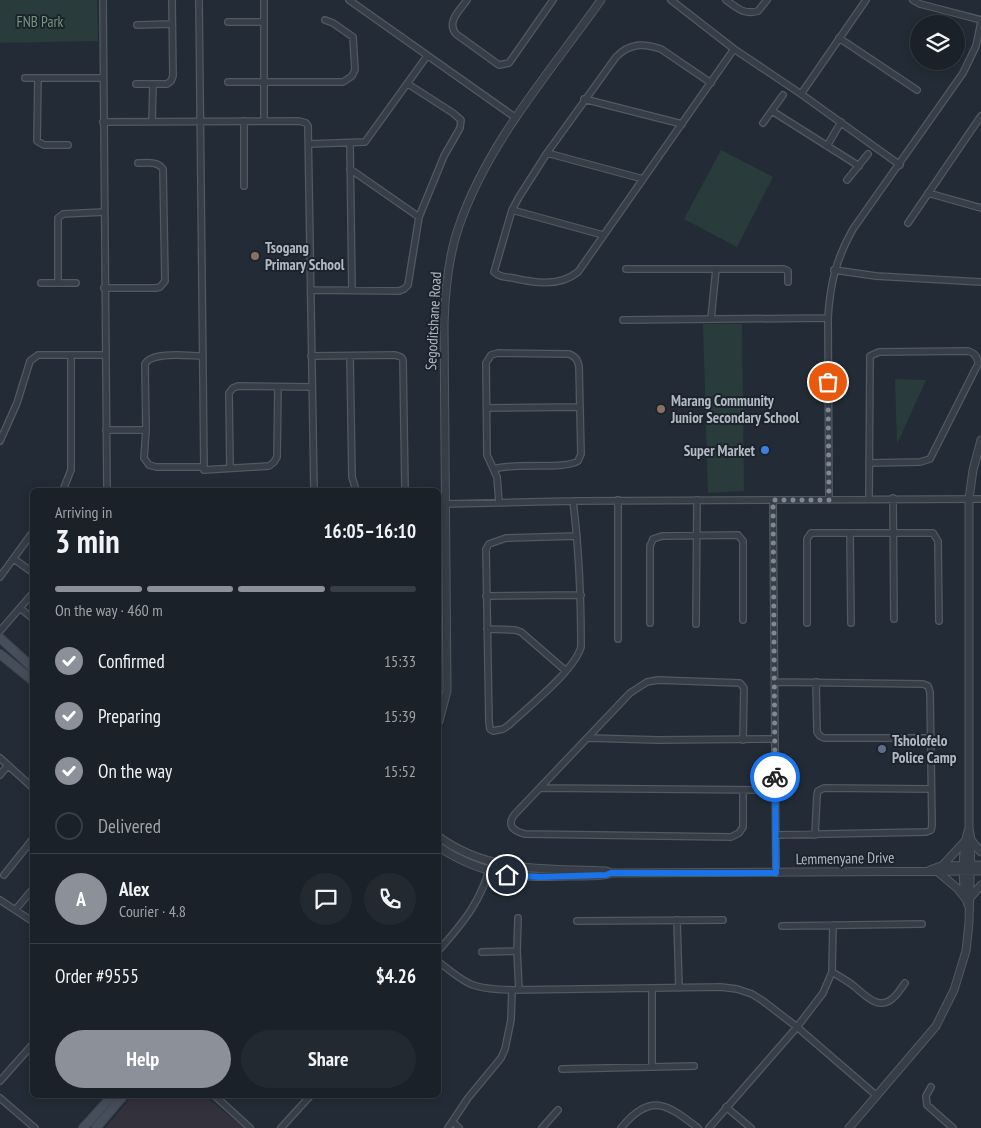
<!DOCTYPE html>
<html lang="en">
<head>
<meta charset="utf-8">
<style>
	body { margin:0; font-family:"PT Sans Narrow",sans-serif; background:#232930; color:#f1f3f6; height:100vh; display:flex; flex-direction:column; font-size:19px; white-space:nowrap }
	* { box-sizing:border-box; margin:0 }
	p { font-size:16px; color:#9fa3a8 }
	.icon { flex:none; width:28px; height:28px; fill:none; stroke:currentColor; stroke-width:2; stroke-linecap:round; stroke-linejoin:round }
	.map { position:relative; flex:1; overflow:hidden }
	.side { position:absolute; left:30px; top:488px; width:411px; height:610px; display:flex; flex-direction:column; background:#1a2128; border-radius:8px; box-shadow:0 2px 12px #0003,0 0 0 1px #383e45 }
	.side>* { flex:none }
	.buttons { position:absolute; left:910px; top:15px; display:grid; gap:10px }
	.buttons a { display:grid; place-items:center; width:55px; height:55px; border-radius:50%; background:#1a2128; box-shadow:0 2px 12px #0003,0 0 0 1px #383e45; font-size:25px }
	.pin { position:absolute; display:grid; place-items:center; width:42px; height:42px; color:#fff; margin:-21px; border:2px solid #fff; border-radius:50%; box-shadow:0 1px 5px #0007 }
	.courier { position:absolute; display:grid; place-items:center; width:50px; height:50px; margin:-25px; border:4px solid #1a73e8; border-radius:50%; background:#fff; color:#222; box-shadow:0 1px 6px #0007 }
	.headline em { font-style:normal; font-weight:800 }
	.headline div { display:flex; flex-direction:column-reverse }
	.headline { display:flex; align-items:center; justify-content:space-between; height:85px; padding:0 25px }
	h1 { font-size:32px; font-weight:800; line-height:38px }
	.bar { display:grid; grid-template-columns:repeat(4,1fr); gap:8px 5px; align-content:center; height:60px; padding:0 25px }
	.bar i { height:6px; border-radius:4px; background:#383e45 }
	.bar .on { background:#8c9099 }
	.bar p { grid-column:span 4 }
	.line { display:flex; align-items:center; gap:12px; padding:0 25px; border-top:1px solid #383e45 }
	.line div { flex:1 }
	.round { display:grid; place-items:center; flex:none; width:52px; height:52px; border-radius:26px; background:#232930 }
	ol { padding:0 25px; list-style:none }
	li { display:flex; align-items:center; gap:15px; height:55px }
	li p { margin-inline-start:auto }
	li .icon { padding:5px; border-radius:50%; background:#8c9099; color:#fff; stroke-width:4 }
	li:last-child { color:#9fa3a8 }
	li i { width:28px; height:28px; border:2px solid #383e45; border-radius:50% }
	.button { display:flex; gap:10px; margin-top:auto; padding:10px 25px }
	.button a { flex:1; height:58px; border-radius:30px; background:#8c9099; color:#fff; font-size:20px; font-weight:800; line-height:58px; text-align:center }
	.button a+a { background:#232930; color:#f1f3f6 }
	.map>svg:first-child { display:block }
	.medical { fill:#32313c }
	.green { fill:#293b3b }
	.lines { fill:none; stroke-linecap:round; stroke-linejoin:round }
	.minor-casing { stroke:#515962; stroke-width:8 }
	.tertiary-casing { stroke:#515962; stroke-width:9 }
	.secondary-casing { stroke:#404750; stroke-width:10 }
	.minor { stroke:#373e47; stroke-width:5.5 }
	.tertiary { stroke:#373e47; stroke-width:7 }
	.secondary { stroke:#454e5a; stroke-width:8 }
	.done { stroke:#7f8892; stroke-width:5; stroke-dasharray:0 9 }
	.route { stroke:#1a73e8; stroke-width:6 }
	.education-dot { fill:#8d6e63; stroke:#1c232c; stroke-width:2 }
	.shop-dot { fill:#3f7fe0; stroke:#1c232c; stroke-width:2 }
	.service-dot { fill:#5c6f8a; stroke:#1c232c; stroke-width:2 }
	.labels { text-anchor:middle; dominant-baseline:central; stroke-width:4; stroke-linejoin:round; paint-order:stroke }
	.park-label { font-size:15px; fill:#729679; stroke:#1c232c }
	.poi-label { font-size:15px; font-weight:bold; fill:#b1b9c3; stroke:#1c232c; text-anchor:start }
	.street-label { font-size:15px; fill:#b1b9c3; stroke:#1c232c }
</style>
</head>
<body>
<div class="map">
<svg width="981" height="1128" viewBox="0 0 981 1128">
	<rect width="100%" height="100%" fill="#232c36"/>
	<path class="medical" d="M133,1095H204L244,1128H105Z"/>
	<path class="green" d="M0,0H97L98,41L0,43Z
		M721,150L773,177L737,247L684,219Z
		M703,324H742L744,491L708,493Z
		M895,379L926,380L897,444Z"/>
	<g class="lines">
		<defs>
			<path id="minor" d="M103,0L107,490
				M199,0L204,470L269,466L274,462L277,457L278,387
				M264,0V121
				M349,0L516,118
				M467,0C460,10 446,22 456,34L499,65L509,63L553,0
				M671,0L734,49L801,94L900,165
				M726,0C737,8 744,15 758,11L767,0
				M913,0L920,4L981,20
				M228,22H264
				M137,25L172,24
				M839,38L917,90
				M25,78H103
				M38,78L37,141L44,145H68
				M228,82H343L352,76L355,70L353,37L333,23L325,20
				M711,83L661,49C643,43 630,43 616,57L547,153L519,197L512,210L494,272C499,277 506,277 513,278C535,283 559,287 578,272L734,49
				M136,84H167L171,81L173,76L172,0
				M801,94L866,0
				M584,99L682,124
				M772,111L859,166
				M103,122L299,121L306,123L308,126L314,490
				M152,122L153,84
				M763,123L783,95
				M309,144L365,142L427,56
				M350,144L352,290
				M827,146L841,122
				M547,153L643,179
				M350,169L419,217
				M847,180L868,154
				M244,186V121
				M928,193L981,208
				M512,210L603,235
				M908,223L981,116
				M626,269H784L788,271V282
				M834,270L876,276L981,282
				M41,283H76
				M58,283V218L63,214L104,212
				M104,288H156L160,287L165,281L163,169C158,161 147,163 138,163
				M311,290L399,291L404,289L408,285L419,217L444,156L460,128L461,120L453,113L408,84
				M711,319L716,269
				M623,320L828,318
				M203,356C189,356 152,351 145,364L146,430L144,458L149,465L156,467H204
				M311,356L395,355L401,357L403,360L405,490
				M350,356L352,477L356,490
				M487,408L579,407
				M106,430H146
				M0,441L17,403L30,361L38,355H105
				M230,468L229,393L233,388L238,386L312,387
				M494,469C516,462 564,470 578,461L581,454L579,366C577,359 576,357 569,354L498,353L491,355L486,363L487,455L497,477L499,502
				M63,490L71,470V355
				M869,498L870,356L879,352L968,351C975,353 978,357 978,364L930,459L920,462L869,463
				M893,498L894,619
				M618,500V639
				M773,500L776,873
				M829,500L828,318C830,284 836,259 853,229L963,73L976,46L981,22
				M573,501C579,549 581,598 581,647C574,671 529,706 509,725L503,729L493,731L490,729L489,722L486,549L489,544L506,538L577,536
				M445,504L573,501L981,499
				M850,533L851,623
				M14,559L32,572
				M0,577L32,533
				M486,596L581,595
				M20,608L32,618
				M650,623V546L653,539L662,536L738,535L743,541V620
				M807,623V539L811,533H933L938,541L939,621
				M696,624L697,500
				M487,629L515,630L521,632L566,671
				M0,631L32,594
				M775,682L923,684L928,686L930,692L932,825L931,830L926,832L776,835
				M816,682L817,732L820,736L824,738H931
				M588,738L658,740L775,739
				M0,758L32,787
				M0,775L8,765
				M540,788L776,790
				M743,791V827L739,833L731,837L525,834C513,831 506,825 515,814L630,693L647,682L658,680L740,683L744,688L743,740
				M815,835L817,795L818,791L824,788L931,789
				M4,875L32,840
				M0,900L32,921
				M16,909L32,890
				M518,918L517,951L519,990
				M677,920L679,988
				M577,921L723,920
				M782,926L922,924
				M439,950C464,922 482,900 491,863
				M482,952L517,951
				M439,962C468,986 474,989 512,990L721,987L737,989L752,994L763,1001L797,1027L877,1096
				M832,972C840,977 848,981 855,987C866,996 879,1011 893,998C898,994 901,988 905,983
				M652,988V1067
				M562,1069L694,1066
				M0,1081L32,1045
				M931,1087L926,1096L927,1105L953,1128
				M214,1095L250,1128
				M0,1098L35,1128
				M726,1107L751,1128
				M453,1122L459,1128
				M281,1128L311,1095
				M448,1128L468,1098L501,1058L505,1049L511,1020L512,990
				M542,1128L558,1110
				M621,1128C651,1092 667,1104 698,1128
				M709,1128L797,1027L823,993L832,972L833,925"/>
			<path id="tertiary" d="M439,721L447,691L444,324C445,291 448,257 459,226C488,142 550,72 601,0
				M439,837C490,874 546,868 606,871L611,873L981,871
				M971,840L981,852
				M439,847C482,876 520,878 570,876C583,876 597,877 609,874
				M942,866L966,840
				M930,870L941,866L981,865
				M938,872L957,888L965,898
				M970,898L981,885
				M968,905C961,885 962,851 968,831
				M849,1128L936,1026L954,990L966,951L969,923L971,840L969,828V499L973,470L981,440"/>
			<path id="secondary" d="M0,638L32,667
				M0,654L32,680
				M83,1128L113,1095
				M96,1128L124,1095"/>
		</defs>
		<use href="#minor" class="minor-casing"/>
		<use href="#tertiary" class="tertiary-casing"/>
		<use href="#secondary" class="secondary-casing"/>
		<use href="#minor" class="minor"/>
		<use href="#tertiary" class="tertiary"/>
		<use href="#secondary" class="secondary"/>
	</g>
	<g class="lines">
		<path class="done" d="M775,777L773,500H829L828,382"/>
		<path class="route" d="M507,875L540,877L606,875L611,873H776L775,777"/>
	</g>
	<g class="education-dot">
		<circle cx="255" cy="256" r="5"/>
		<circle cx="661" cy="409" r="5"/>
	</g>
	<circle class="shop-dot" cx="765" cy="450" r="5"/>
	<circle class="service-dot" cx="882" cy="749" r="5"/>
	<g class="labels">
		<g class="park-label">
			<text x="40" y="21">FNB Park</text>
		</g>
		<g class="poi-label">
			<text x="265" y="247">Tsogang<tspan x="265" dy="17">Primary School</tspan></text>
			<text x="671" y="400">Marang Community<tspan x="671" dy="17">Junior Secondary School</tspan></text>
			<text x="755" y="450" text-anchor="end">Super Market</text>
			<text x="892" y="740">Tsholofelo<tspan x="892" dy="17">Police Camp</tspan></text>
		</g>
		<g class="street-label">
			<text transform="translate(433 321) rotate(-87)">Segoditshane Road</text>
			<text transform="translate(845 858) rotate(-1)">Lemmenyane Drive</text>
		</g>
	</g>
</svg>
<div class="buttons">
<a><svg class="icon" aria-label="layers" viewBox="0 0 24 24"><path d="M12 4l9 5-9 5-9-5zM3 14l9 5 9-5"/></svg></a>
</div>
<div class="pin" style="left:828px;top:382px;background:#ea580c"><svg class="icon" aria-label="bag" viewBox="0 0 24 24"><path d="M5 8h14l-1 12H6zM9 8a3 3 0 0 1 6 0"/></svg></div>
<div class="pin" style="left:507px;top:875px;background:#1f2937"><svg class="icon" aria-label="home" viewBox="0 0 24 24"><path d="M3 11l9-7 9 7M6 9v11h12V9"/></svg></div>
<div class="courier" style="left:775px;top:777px"><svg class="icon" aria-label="bike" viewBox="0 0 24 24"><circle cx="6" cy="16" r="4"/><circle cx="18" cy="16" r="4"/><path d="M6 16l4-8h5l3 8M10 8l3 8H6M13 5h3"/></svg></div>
<section class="side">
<div class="headline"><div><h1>3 min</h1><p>Arriving in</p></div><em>16:05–16:10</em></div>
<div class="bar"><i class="on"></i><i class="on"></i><i class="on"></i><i></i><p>On the way · 460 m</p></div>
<ol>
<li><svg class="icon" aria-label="check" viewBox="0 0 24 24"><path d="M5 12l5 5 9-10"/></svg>Confirmed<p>15:33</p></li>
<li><svg class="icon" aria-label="check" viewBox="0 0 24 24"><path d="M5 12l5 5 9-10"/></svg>Preparing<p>15:39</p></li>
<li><svg class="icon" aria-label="check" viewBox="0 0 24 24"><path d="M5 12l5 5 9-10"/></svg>On the way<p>15:52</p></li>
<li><i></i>Delivered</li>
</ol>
<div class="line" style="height:90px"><b class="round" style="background:#8c9099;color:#fff">A</b><div><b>Alex</b><p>Courier · 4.8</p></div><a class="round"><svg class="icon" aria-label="chat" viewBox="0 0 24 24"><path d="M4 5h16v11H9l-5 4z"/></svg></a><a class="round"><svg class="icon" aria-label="phone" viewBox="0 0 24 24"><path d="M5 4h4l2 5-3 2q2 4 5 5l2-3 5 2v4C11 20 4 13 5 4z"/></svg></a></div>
<div class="line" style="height:65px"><div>Order #9555</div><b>$4.26</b></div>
<div class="button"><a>Help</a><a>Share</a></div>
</section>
</div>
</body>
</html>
